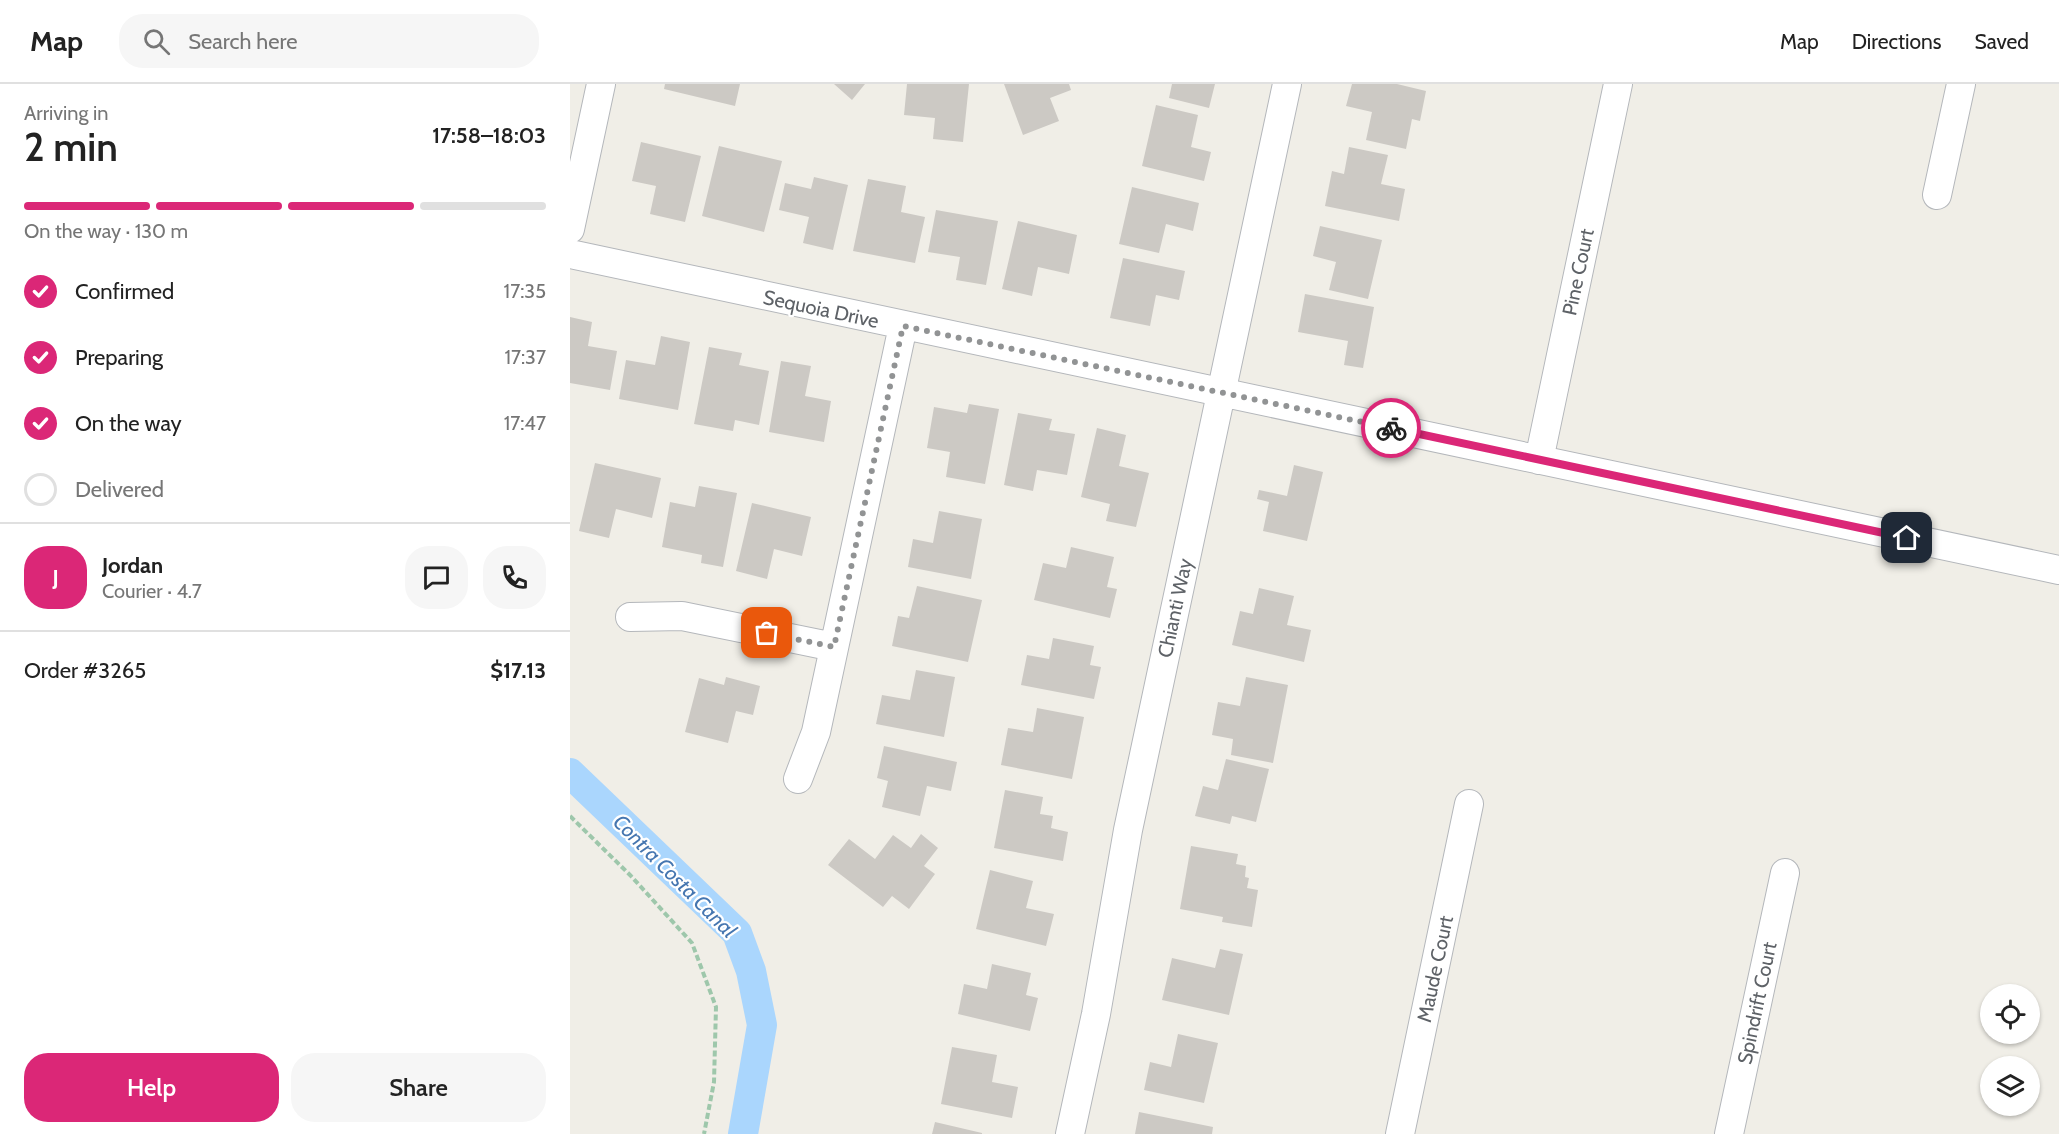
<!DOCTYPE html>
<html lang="en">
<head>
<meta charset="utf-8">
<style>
	body { margin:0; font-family:Cabin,sans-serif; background:#f6f6f6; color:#222; height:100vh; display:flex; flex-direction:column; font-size:22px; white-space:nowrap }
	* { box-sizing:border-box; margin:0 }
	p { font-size:20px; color:#767676 }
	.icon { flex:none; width:33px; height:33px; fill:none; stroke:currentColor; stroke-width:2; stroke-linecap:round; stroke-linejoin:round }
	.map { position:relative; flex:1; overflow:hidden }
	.side { display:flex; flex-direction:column; background:#fff; width:570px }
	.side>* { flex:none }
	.fabs { position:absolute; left:1410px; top:900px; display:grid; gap:12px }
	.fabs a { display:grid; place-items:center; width:60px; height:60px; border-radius:50%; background:#fff; box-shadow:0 2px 4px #0004; font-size:30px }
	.pin { position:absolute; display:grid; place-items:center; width:51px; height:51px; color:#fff; margin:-26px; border-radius:12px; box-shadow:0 3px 9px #0006 }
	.courier { position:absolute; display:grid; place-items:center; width:60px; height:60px; margin:-30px; border:4px solid #db2777; border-radius:50%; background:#fff; color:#222; box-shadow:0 2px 8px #0007 }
	.summary em { font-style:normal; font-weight:600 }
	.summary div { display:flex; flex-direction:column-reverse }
	.summary { display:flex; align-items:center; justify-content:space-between; height:102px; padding:0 24px }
	h1 { font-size:39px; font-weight:600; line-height:45px }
	.bar { display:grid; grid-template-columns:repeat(4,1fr); gap:9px 6px; align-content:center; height:72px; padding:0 24px }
	.bar i { height:8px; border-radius:4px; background:#e0e0e0 }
	.bar .on { background:#db2777 }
	.bar p { grid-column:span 4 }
	.line { display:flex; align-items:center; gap:15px; padding:0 24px; border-top:2px solid #e0e0e0 }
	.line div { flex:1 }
	.round { display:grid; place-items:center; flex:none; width:63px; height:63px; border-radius:24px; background:#f6f6f6 }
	ol { padding:0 24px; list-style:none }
	li { display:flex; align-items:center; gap:18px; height:66px }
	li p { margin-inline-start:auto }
	li .icon { padding:6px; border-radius:50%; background:#db2777; color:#fff; stroke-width:4 }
	li:last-child { color:#767676 }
	li i { width:33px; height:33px; border:3px solid #e0e0e0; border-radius:50% }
	.button { display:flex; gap:12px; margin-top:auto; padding:12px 24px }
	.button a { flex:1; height:69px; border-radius:24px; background:#db2777; color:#fff; font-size:24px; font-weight:600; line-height:69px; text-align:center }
	.button a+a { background:#f6f6f6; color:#222 }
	header { display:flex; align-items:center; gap:36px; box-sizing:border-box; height:84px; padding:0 30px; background:#fff; border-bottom:2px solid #e0e0e0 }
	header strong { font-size:28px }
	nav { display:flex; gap:33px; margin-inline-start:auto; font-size:21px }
	.search { width:420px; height:54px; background:#f6f6f6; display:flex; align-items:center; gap:15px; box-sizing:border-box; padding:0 21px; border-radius:24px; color:#767676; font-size:22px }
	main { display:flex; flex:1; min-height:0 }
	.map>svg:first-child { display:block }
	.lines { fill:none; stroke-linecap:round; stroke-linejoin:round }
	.canal { stroke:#aad6fd; stroke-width:30 }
	.building { fill:#ccc9c4 }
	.minor-casing { stroke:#b4b7bb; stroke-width:30 }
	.path { stroke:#9ec7ab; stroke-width:4; stroke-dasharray:6 3; stroke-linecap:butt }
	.minor { stroke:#fff; stroke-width:28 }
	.done { stroke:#919394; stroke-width:6; stroke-dasharray:0 10.8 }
	.route { stroke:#db2777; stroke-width:8 }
	.labels { text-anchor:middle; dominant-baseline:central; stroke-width:4.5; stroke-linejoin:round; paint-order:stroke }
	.street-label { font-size:20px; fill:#5e6267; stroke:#fff }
	.water-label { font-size:21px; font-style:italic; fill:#4576b0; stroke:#fff }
</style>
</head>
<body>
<header>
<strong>Map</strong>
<div class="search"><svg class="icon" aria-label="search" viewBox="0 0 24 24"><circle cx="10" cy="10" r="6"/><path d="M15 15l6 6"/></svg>Search here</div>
<nav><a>Map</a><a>Directions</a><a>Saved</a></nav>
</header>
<main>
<section class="side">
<div class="summary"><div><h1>2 min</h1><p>Arriving in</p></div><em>17:58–18:03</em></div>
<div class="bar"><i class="on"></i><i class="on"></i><i class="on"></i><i></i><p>On the way · 130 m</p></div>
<ol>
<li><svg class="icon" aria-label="check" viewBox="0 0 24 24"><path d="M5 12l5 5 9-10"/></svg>Confirmed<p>17:35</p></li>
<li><svg class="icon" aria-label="check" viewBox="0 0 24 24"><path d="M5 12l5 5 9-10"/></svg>Preparing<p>17:37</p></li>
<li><svg class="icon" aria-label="check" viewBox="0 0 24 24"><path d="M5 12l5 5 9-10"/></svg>On the way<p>17:47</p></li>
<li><i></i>Delivered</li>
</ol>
<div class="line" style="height:108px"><b class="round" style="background:#db2777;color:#fff">J</b><div><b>Jordan</b><p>Courier · 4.7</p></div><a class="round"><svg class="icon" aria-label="chat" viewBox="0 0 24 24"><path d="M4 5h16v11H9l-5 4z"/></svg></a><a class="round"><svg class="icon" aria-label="phone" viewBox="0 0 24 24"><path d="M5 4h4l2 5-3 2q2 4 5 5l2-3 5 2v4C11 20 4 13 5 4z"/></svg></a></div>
<div class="line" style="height:78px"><div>Order #3265</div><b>$17.13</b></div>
<div class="button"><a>Help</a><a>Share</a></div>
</section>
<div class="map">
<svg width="1489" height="1050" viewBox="0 0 1489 1050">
	<rect width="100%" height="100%" fill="#f0eee7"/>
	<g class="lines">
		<path class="canal" d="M0,689L167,849L181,887L192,941L173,1050"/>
	</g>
	<path class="building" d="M95,0H170L165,22L94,5Z
		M264,0H295L282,16Z
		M337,0H399L393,58L363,55L365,34L334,31Z
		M434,0H499L501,6L480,14L489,37L453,51Z
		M602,0H645L639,24L599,14Z
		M782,0H827L856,7L850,37L842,35L836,65L796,56L802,28L776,22Z
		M586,21L628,31L621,63L641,68L634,97L572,82Z
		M71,58L131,72L115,138L80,130L86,102L62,97Z
		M149,62L212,77L194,148L132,132Z
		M779,63L818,71L811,100L835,105L829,137L755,122L762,87L774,90Z
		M244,93L278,101L263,166L233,159L239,133L209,126L215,99L241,105Z
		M298,95L336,102L331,128L355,133L345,179L283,167Z
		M562,103L629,119L623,147L596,140L589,169L549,160Z
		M366,126L428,137L416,201L386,196L390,173L358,168Z
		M448,137L507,151L499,190L468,183L462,212L432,205Z
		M750,142L812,156L798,215L759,206L766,178L743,172Z
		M553,174L615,187L609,216L586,211L580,242L540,234Z
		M735,210L804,223L793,284L774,281L778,257L728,248Z
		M0,233L22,238L18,262L47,267L40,306L0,299Z
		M91,252L120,258L108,326L49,315L56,276L85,281Z
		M139,263L172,269L169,281L199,287L189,341L165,336L163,347L124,340Z
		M211,277L241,282L235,312L261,317L254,358L199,348Z
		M399,320L429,325L415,400L376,393L380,368L357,364L364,323L397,329Z
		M448,329L482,335L479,346L505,350L497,391L467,386L463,407L434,401Z
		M527,344L556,351L549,382L579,389L566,443L536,437L540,420L511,413Z
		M25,379L91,394L82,434L46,425L39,454L9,447Z
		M724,381L753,388L737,457L693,447L699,418L687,415L689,406L717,412Z
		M129,402L167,409L153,483L131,479L132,471L92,463L100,418L125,423Z
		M182,419L241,433L232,472L204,465L197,495L166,487Z
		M369,427L412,435L401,495L338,483L343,455L363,459Z
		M501,463L544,473L537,503L547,505L540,534L464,516L473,479L496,484Z
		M347,502L412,516L398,578L322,562L328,532L339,534Z
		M689,504L724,512L717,541L741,546L734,578L662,561L670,527L683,530Z
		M483,554L524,562L520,581L531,583L524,615L451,601L457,571L479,575Z
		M346,586L385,593L374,653L306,640L312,611L340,616Z
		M156,593L190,602L183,631L166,627L158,659L115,648L129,594L154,601Z
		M676,593L718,601L703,679L661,671L663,655L642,651L648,618L670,622Z
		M467,624L514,633L502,695L431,681L438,644L463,648Z
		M314,662L387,678L381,707L357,702L350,732L312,723L318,697L307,694Z
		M656,675L699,685L686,738L662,732L660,740L625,732L633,702L648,706Z
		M435,706L473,713L470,730L483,732L481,744L498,748L493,777L424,764Z
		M351,750L368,764L354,782L365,790L339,825L322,812L313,823L258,781L279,755L305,775L323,751L341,764Z
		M621,762L668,770L666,780L676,782L675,793L679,794L677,804L688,806L682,843L652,838L653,833L610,825Z
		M420,786L463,797L456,824L484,830L476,862L406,845Z
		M650,865L673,870L659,931L592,916L602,874L645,884Z
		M422,880L461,889L456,911L468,914L460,947L388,930L394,900L417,905Z
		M608,950L648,959L634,1019L574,1006L580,978L601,983Z
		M382,963L427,971L422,998L448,1003L442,1034L371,1020Z
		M569,1028L643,1043L642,1050H565Z
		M365,1038L412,1049V1050H362Z"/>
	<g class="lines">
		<defs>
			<path id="minor" d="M1367,111L1391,0
				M0,145L31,0
				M0,170L1489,486
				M969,376L1048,0
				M60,533L112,532L264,563
				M228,695L246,648L333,242
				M500,1050L526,930L558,746L717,0
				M830,1050L899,720
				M1159,1050L1215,789"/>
		</defs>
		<use href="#minor" class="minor-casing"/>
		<path class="path" d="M0,732L61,792L122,859L146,923L144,998L134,1050"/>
		<use href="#minor" class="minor"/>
	</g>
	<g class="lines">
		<path class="done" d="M197,549L264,563L333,242L821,344"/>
		<path class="route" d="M821,344L1337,454"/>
	</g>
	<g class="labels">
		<g class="street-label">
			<text transform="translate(1008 188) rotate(-78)">Pine Court</text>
			<text transform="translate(251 225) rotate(12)">Sequoia Drive</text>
			<text transform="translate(605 524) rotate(-78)">Chianti Way</text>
			<text transform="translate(865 885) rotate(-78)">Maude Court</text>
			<text transform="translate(1187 919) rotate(-78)">Spindrift Court</text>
		</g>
		<g class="water-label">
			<text transform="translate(105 792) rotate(45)">Contra Costa Canal</text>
		</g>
	</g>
</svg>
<div class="fabs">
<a><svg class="icon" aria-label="locate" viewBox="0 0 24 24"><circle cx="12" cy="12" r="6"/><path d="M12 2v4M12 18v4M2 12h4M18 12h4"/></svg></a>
<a><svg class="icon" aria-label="layers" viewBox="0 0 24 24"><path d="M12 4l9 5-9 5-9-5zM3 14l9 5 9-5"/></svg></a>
</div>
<div class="pin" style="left:197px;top:549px;background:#ea580c"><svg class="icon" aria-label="bag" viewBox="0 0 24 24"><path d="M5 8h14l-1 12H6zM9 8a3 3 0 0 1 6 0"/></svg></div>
<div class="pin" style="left:1337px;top:454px;background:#1f2937"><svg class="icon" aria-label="home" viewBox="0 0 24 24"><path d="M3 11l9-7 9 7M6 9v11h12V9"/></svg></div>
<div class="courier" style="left:821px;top:344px"><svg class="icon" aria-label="bike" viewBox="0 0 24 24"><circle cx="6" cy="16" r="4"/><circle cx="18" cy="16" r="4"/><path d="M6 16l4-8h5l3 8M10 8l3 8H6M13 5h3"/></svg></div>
</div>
</main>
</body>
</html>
